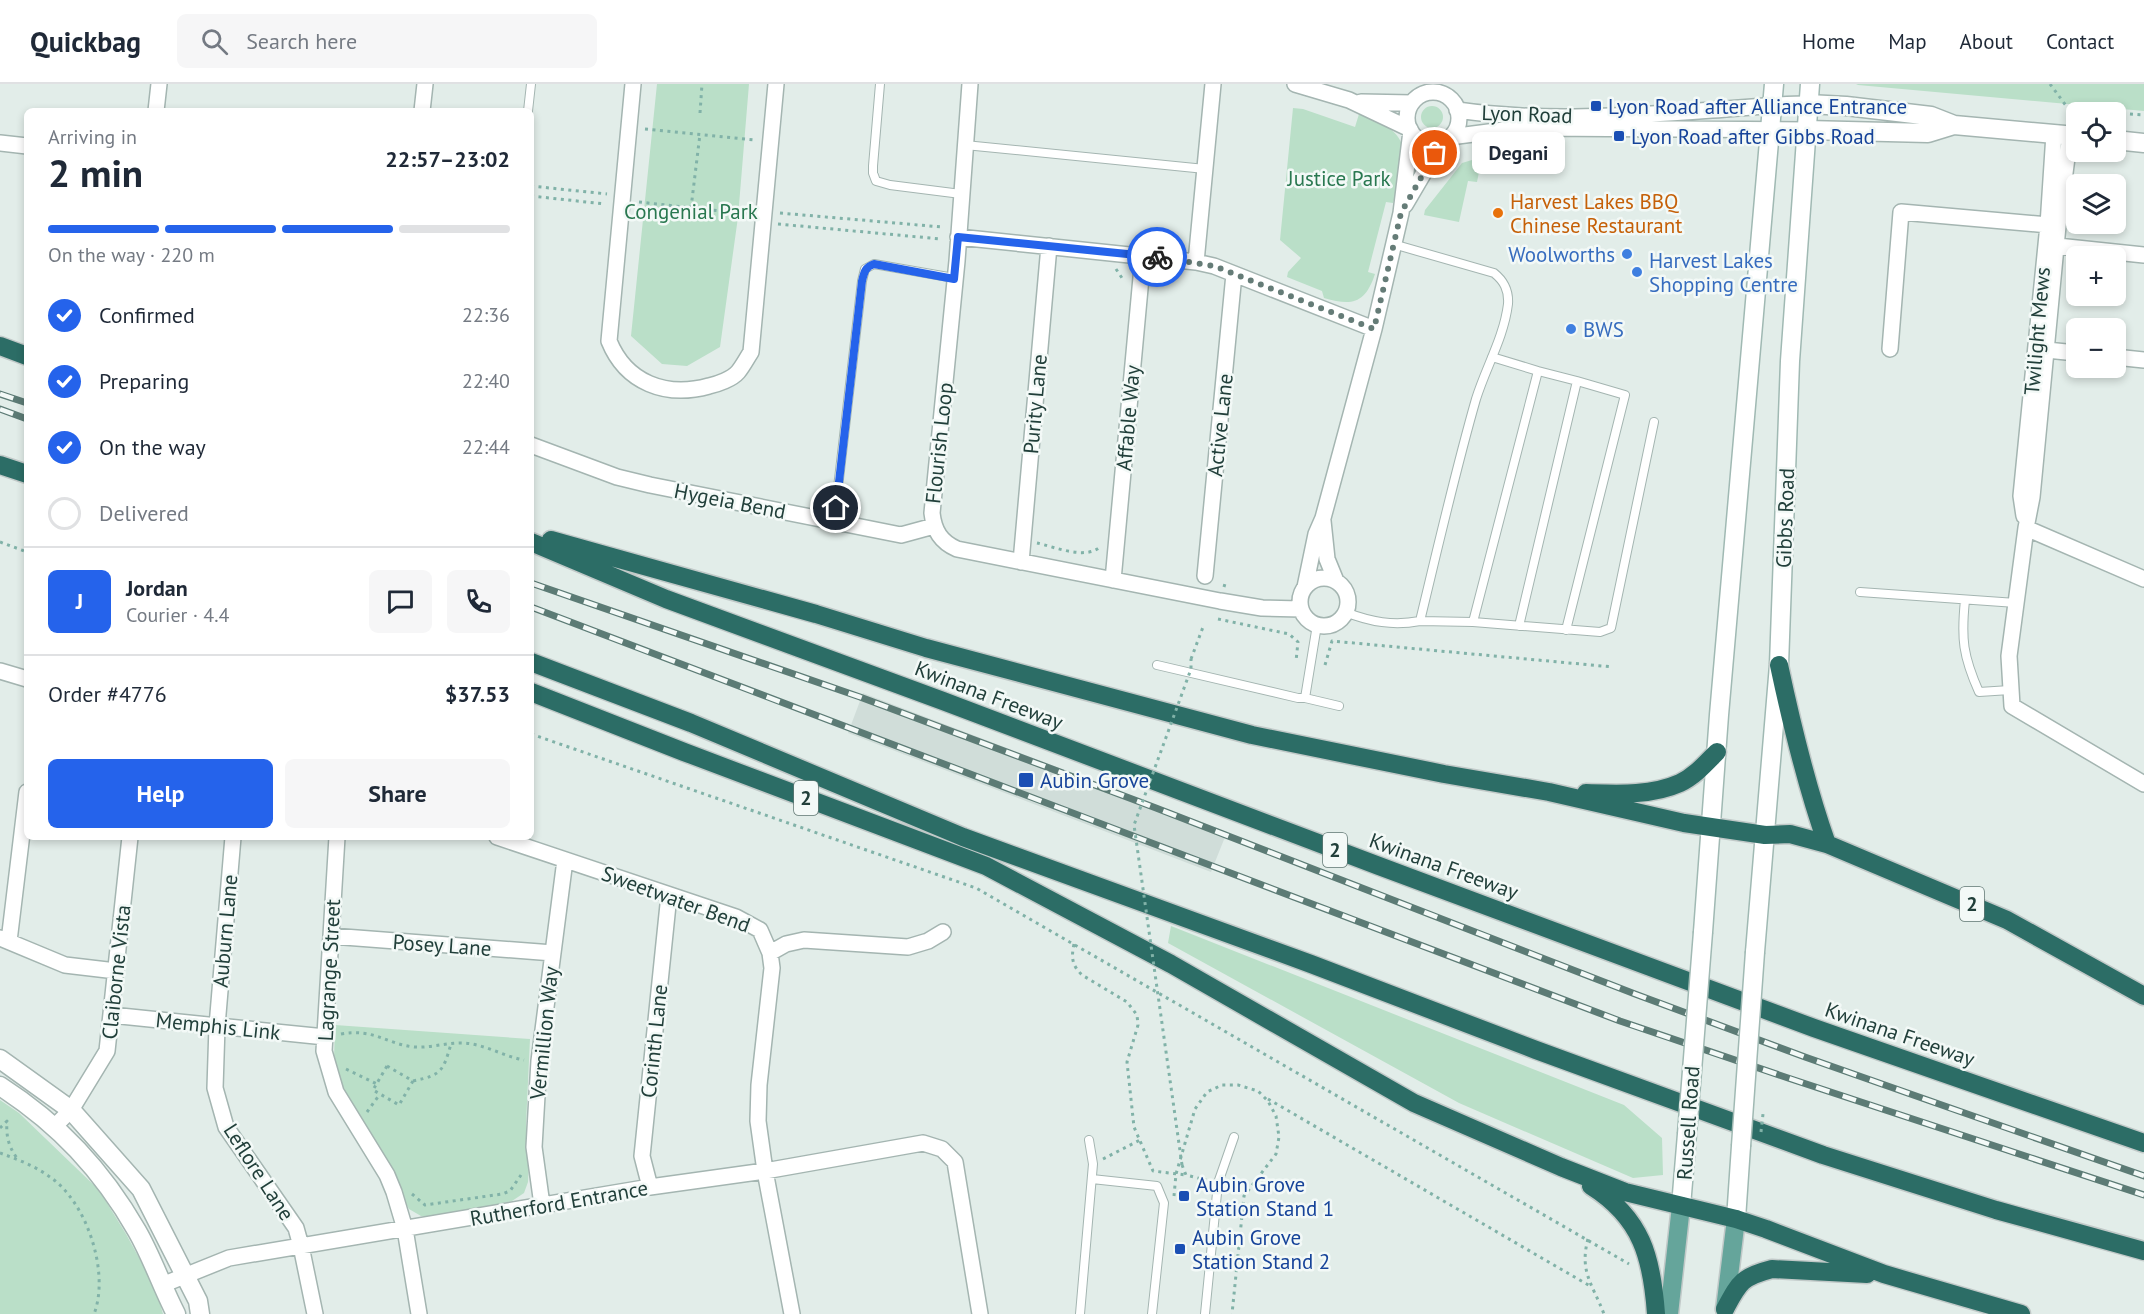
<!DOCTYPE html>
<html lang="en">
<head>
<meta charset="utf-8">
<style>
	body { margin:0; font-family:"PT Sans",sans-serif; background:#f6f6f7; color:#1f2937; height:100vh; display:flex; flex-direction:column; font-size:22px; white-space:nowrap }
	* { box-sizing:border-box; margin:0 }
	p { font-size:20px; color:#747a83 }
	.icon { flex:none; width:33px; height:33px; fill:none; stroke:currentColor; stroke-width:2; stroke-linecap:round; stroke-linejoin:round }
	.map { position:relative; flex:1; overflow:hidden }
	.side { position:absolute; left:24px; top:24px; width:510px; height:732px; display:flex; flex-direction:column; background:#fff; border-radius:9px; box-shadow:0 3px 9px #0003 }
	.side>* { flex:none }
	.buttons { position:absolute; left:2066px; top:18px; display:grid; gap:12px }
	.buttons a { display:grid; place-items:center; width:60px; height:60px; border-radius:9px; background:#fff; box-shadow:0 3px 9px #0003; font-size:30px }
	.pin { position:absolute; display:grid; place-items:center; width:51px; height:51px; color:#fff; margin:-26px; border:3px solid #fff; border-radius:50%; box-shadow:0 2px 6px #0007 }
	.courier { position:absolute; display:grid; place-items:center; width:60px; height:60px; margin:-30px; border:4px solid #2563eb; border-radius:50%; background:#fff; color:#222; box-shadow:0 2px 8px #0007 }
	.bubble { position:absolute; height:42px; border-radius:9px; background:#fff; box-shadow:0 3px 9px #0003; font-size:20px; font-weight:700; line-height:42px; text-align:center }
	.overview em { font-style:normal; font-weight:700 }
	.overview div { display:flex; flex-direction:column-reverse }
	.overview { display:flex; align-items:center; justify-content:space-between; height:102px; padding:0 24px }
	h1 { font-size:39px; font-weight:700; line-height:45px }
	.bar { display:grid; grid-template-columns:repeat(4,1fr); gap:9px 6px; align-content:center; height:72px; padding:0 24px }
	.bar i { height:8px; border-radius:4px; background:#e0e1e3 }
	.bar .selected { background:#2563eb }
	.bar p { grid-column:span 4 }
	.line { display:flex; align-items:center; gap:15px; padding:0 24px; border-top:2px solid #e0e1e3 }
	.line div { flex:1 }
	.round { display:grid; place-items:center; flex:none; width:63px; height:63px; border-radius:9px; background:#f6f6f7 }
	ol { padding:0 24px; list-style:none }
	li { display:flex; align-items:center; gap:18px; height:66px }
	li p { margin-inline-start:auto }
	li .icon { padding:6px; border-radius:50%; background:#2563eb; color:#fff; stroke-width:4 }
	li:last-child { color:#747a83 }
	li i { width:33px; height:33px; border:3px solid #e0e1e3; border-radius:50% }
	.action { display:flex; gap:12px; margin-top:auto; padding:12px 24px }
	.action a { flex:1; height:69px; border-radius:9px; background:#2563eb; color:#fff; font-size:24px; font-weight:700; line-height:69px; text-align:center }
	.action a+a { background:#f6f6f7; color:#1f2937 }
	header { display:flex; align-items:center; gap:36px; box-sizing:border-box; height:84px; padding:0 30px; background:#fff; border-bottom:2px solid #e0e1e3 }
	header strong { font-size:28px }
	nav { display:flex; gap:33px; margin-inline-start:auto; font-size:21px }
	.search { width:420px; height:54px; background:#f6f6f7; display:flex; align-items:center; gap:15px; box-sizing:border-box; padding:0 21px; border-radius:9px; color:#747a83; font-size:22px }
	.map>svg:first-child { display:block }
	.built { fill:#d0ddd9 }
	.green { fill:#badfc8 }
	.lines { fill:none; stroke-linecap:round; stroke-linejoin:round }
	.service-casing { stroke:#a4b5b1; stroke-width:10 }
	.minor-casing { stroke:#a4b5b1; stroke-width:18 }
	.tertiary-casing { stroke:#a4b5b1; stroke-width:21 }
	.secondary-casing { stroke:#a0b9b3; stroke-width:21 }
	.primary-casing { stroke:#c1c9c8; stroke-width:21 }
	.motorway-casing { stroke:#c1c9c8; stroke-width:21 }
	.path { stroke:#81b2a8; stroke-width:3; stroke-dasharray:3 4.5; stroke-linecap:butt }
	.service { stroke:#fff; stroke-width:8 }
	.minor { stroke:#fff; stroke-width:15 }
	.tertiary { stroke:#fff; stroke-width:18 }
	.secondary { stroke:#fff; stroke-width:18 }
	.primary { stroke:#65a59b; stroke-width:18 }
	.motorway { stroke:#2c6d66; stroke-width:18 }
	.rail-casing { stroke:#5c7b75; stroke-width:7 }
	.rail { stroke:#f3f9f7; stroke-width:4.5; stroke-dasharray:14; stroke-linecap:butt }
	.secondary-bridge-casing { stroke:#a0b9b3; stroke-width:21; stroke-linecap:butt }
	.path-bridge { stroke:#81b2a8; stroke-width:3; stroke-dasharray:3 4.5; stroke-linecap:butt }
	.secondary-bridge { stroke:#fff; stroke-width:18 }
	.done { stroke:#657c77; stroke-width:6; stroke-dasharray:0 10.8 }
	.route { stroke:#2563eb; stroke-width:8 }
	.transit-dot { fill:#1a4fb4; stroke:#f3f9f7; stroke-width:2 }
	.food-dot { fill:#e8710a; stroke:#f3f9f7; stroke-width:2 }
	.shop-dot { fill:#3f7fe0; stroke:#f3f9f7; stroke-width:2 }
	.labels { text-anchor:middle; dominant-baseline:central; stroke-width:5; stroke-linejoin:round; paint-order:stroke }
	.shield { fill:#f3f9f7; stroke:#607773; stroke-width:1.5 }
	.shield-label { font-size:20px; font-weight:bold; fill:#213f3a }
	.transit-label { font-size:21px; fill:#164399; stroke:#f3f9f7; text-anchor:start }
	.street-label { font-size:21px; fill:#213f3a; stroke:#f3f9f7 }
	.park-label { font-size:21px; fill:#297850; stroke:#f3f9f7 }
	.food-label { font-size:21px; fill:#c56008; stroke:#f3f9f7; text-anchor:start }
	.shop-label { font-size:21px; fill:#366cbe; stroke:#f3f9f7; text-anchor:start }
</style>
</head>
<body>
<header>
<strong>Quickbag</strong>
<div class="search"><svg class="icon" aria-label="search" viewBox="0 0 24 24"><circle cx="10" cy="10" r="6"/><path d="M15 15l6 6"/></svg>Search here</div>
<nav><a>Home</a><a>Map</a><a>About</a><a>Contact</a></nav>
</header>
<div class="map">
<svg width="2144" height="1230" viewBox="0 0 2144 1230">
	<rect width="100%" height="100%" fill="#e2ede9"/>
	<path class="built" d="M863,609L1227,748L1211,788L848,649Z"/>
	<path class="green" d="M657,0H749L738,133L720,263L687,282L662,280L631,252Z
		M1856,0H2144V27L1858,1Z
		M1421 33a11 11 0 1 1 22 0a11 11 0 1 1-22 0Z
		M1293,24L1303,25L1355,43L1359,30C1415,49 1408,69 1393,119L1386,118L1368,188L1375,190C1365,220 1352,222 1324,214L1322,207L1287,193L1288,188L1301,174L1280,156Z
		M1482,73L1477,98L1468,97L1459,138L1424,131L1425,126L1462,79Z
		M1171,842L1624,1021L1662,1054L1663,1091L1633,1094L1459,1019L1168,859Z
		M335,941L530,955L526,1040L529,1079L528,1098L524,1109L512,1117L437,1134L421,1132L409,1125L343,1007L334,975Z
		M0,1016L19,1029L99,1106L126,1150L156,1205L163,1230H0Z"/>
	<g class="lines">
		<defs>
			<path id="service" d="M880,0L873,82V89L876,97L890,101L961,110
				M528,27L531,0
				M965,61L1205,85
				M834,438L862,197L865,185L874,180L954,194
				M1860,508L2016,519
				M1965,516C1961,555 1963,572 1979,608L2010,606
				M1345,528C1371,538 1393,542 1420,537C1438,463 1455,388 1476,315C1486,283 1504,253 1508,220C1509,206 1504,197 1494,189L1393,160
				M1420,537L1473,538L1600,548L1611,544L1654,338
				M1473,538L1538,287L1492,273
				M1317,541L1305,614L1339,622
				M1519,542L1577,297L1538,287
				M1566,546L1625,311L1577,297
				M1157,581L1298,614H1305
				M1092,1095L1157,1102L1164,1119L1152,1230
				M1080,1230L1093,1080L1089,1056
				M1205,1230L1218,1099L1234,1053"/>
			<path id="minor" d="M633,0L609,257C626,299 666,314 709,302C718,300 732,295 738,288C743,282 747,274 751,268L776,0
				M970,0L957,177L932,429C934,447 941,458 957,465L1220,517L1262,524L1301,525
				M1295,0L1349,16L1410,45
				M1407 34a26 26 0 1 1 52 0a26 26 0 1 1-52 0Z
				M1361,18L1412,19
				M1457,26C1540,38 1629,32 1712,26C1745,24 1776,20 1808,20
				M156,27L159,0
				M422,27L425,0
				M2070,51L2058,142L2032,413L2026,444L2009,572L2012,622L2144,700
				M1450,53L1504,46L1541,44L1807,46
				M0,59L27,62
				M1405,121L1442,58
				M958,153L1196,178L1214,182L1374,245
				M2048,161L2144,171
				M1196,178L1213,0
				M1890,265L1901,128L2048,141
				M2037,265L2076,269
				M2115,273L2144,276
				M531,361L617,393L650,401L901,451L934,442
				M2024,432L2021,412L2048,141L2054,50
				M1323,437L1327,475L1336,497
				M2026,444L2144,495
				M1021,478L1049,162
				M1205,492L1234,190
				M1300 518a24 24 0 1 1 48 0a24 24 0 1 1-48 0Z
				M1113,496L1143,172
				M1305,503L1316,450L1323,434L1374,245L1401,129L1411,47
				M0,587L27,595
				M233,753L217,942L215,1004L226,1043L296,1144L301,1162L315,1230
				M337,753L324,967L336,1008L387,1091L394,1108L405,1145L419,1230
				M497,753L736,833L760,846L770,869L772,884L759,1001L758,1037L765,1087L792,1230
				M331,852L553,869
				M0,854L65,881L116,887
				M9,857L27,708
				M770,869L786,860L804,856L908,863L928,857L943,848
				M111,931L325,953
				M55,1042L71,1026L107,967L130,753
				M650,1103L642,1072L669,811
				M542,1121L534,1063L539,977L565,776
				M162,1201L229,1174L650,1103L765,1087L923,1059L942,1065L955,1078L980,1230"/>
			<path id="tertiary" d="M1808,20L1846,22L1931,32L1954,41L2076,52
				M1807,46L1928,49L1954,41
				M2115,56L2144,59
				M0,975L71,1026L141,1105L198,1217L200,1230
				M0,1002C59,1040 102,1086 137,1147C152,1173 162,1203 176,1230"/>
			<path id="secondary" d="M1703,848L1719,631L1774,0
				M1755,868L1779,581L1790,277L1810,0
				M1681,1122L1687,1050
				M1736,1135L1741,1062"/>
			<path id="primary" d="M1725,1225L1736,1135
				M1669,1230L1681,1122"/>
			<path id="motorway" d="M0,262L27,272
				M0,381L27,390
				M551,456L816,530L926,564L1252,651L1444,690L1549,708L1684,739L1765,751L1790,750L1827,760L2007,836L2144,912
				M531,458L666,515L943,617L1379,782L1814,944L2144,1059
				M531,578L691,639L963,753L1311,880L1536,966L1823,1071L1996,1126L2144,1167
				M1779,581C1792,642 1806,701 1827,760
				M531,608L684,668L986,782L1171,880L1414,1019L1561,1083L1625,1108L1736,1135L1766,1145L1884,1190L2021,1230
				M1586,709C1617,710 1651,712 1680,699C1695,692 1706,679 1717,668
				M1591,1102C1642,1134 1652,1174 1656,1230
				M1725,1225C1739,1199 1741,1193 1772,1185L1867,1190"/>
		</defs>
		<use href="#service" class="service-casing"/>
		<use href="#minor" class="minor-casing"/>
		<use href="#tertiary" class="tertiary-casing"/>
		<use href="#secondary" class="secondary-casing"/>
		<use href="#primary" class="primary-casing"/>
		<use href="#motorway" class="motorway-casing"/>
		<path class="path" d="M2050,0L2070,27L2104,28
			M700,29L702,0
			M2115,29L2144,31
			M645,45L755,56
			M531,102L607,110
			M531,112L605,120
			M639,118L747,130
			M691,124L700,50
			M780,129L942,143
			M778,140L941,155
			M1116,185L1124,197
			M0,458L27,468
			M1037,459C1055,463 1085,476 1100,463
			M1224,503L1226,496
			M1218,535L1289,550L1298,558L1296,577
			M1191,575L1203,543
			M1325,581L1332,557L1613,583
			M531,650L976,804L1629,1180
			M1074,860C1071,874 1072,881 1082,891L1127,918L1137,931L1138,941L1127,978L1134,1043L1153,1087L1186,1091
			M341,950C374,944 386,960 414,963C430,964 445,959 461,959C483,959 502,972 524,976
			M387,982L413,997L399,1021L373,1006Z
			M346,985L377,1000
			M413,997C442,991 443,987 451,960
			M1268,1015L1590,1202
			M367,1028L380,1010
			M0,1044L7,1037C6,1051 8,1062 17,1074
			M0,1069C17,1075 35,1082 50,1093C87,1118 110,1189 94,1230
			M1103,1075L1140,1056
			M1182,1081L1186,1091L1206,1096
			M412,1110L425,1121L502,1110L510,1107L521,1091
			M1174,1112L1176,1090L1195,1025L1207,1008L1222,1001H1238L1258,1007L1268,1017L1276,1032L1279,1053L1276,1070L1244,1112L1232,1230
			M1588,1155C1579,1188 1593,1201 1604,1230"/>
		<use href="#service" class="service"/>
		<use href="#minor" class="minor"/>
		<use href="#tertiary" class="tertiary"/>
		<use href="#secondary" class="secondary"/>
		<use href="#primary" class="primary"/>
		<use href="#motorway" class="motorway"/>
		<defs>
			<path id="rail" d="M0,310L27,319
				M0,325L27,335
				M531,499L860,613L1156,724L1635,910L1805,973L2144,1092
				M531,523L1620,937L1788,994L2144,1111"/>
		</defs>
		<use href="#rail" class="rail-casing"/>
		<use href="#rail" class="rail"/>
		<defs>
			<path id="secondary-bridge" d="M1687,1050L1703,848
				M1741,1062L1755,868"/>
		</defs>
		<use href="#secondary-bridge" class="secondary-bridge-casing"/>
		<path class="path-bridge" d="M1761,1048L1763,1030
			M1182,1081L1134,741L1191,585V575"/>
		<use href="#secondary-bridge" class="secondary-bridge"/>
	</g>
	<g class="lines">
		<path class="done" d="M1157,173L1214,182L1374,245L1401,129L1435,69"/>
		<path class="route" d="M836,424L862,197C864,189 865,183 874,180L954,195L958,153L1157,173"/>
	</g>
	<g class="transit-dot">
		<rect x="1590" y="16" width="12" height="12" rx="3"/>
		<rect x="1613" y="46" width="12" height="12" rx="3"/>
		<rect x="1018" y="688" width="16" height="16" rx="3"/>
		<rect x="1178" y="1106" width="12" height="12" rx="3"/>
		<rect x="1174" y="1159" width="12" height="12" rx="3"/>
	</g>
	<circle class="food-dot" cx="1498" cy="129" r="6"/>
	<g class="shop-dot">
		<circle cx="1627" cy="170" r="6"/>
		<circle cx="1637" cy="188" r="6"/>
		<circle cx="1571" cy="245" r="6"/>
	</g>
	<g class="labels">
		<g class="shield">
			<rect x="794" y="697" width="24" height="34" rx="4.5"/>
			<rect x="1323" y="749" width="24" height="34" rx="4.5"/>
			<rect x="1960" y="803" width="24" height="34" rx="4.5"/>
		</g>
		<g class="shield-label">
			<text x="806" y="714">2</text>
			<text x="1335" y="766">2</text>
			<text x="1972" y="820">2</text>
		</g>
		<g class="transit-label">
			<text x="1608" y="22">Lyon Road after Alliance Entrance</text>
			<text x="1631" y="52">Lyon Road after Gibbs Road</text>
			<text x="1040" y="696">Aubin Grove</text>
			<text x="1196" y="1100">Aubin Grove<tspan x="1196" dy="24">Station Stand 1</tspan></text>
			<text x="1192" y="1153">Aubin Grove<tspan x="1192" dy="24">Station Stand 2</tspan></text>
		</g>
		<g class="street-label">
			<text transform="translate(1527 30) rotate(2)">Lyon Road</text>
			<text transform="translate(2037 247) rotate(-85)">Twilight Mews</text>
			<text transform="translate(1035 320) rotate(-85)">Purity Lane</text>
			<text transform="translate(1128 334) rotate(-85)">Affable Way</text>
			<text transform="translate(1220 341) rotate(-84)">Active Lane</text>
			<text transform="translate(939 359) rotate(-84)">Flourish Loop</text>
			<text transform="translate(730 417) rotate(11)">Hygeia Bend</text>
			<text transform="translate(1785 434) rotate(-88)">Gibbs Road</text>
			<text transform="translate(989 611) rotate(21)">Kwinana Freeway</text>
			<text transform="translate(1444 782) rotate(20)">Kwinana Freeway</text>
			<text transform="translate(676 815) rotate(20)">Sweetwater Bend</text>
			<text transform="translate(225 847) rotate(-85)">Auburn Lane</text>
			<text transform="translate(442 861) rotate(4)">Posey Lane</text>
			<text transform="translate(329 886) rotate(-87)">Lagrange Street</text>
			<text transform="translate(116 888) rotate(-84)">Claiborne Vista</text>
			<text transform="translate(218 942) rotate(6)">Memphis Link</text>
			<text transform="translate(544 949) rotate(-84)">Vermillion Way</text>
			<text transform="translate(1900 950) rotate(19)">Kwinana Freeway</text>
			<text transform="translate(654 957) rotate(-84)">Corinth Lane</text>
			<text transform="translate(1688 1039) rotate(-86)">Russell Road</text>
			<text transform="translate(259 1088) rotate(57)">Leflore Lane</text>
			<text transform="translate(559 1119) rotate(-10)">Rutherford Entrance</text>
		</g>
		<g class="park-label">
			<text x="1339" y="94">Justice Park</text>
			<text x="691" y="127">Congenial Park</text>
		</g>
		<g class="food-label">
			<text x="1510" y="117">Harvest Lakes BBQ<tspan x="1510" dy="24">Chinese Restaurant</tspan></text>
		</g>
		<g class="shop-label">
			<text x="1615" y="170" text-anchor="end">Woolworths</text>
			<text x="1649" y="176">Harvest Lakes<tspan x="1649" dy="24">Shopping Centre</tspan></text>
			<text x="1583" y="245">BWS</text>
		</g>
	</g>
</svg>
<div class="buttons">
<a><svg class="icon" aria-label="locate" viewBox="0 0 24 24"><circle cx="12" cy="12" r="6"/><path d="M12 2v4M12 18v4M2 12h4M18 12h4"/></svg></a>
<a><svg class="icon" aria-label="layers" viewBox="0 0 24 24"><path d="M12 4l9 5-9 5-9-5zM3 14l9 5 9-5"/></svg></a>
<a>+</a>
<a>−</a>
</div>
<div class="pin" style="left:1435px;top:69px;background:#ea580c"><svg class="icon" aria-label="bag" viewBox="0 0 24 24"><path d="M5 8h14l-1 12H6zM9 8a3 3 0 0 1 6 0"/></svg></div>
<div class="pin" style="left:836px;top:424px;background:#1f2937"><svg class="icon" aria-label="home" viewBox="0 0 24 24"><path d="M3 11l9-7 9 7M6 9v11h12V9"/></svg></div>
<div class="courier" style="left:1157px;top:173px"><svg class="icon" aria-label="bike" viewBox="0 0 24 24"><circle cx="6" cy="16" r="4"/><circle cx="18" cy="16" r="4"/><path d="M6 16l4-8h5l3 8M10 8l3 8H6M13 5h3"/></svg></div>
<div class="bubble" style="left:1472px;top:48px;width:93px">Degani</div>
<section class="side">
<div class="overview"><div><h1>2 min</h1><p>Arriving in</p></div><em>22:57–23:02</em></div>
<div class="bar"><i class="selected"></i><i class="selected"></i><i class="selected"></i><i></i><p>On the way · 220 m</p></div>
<ol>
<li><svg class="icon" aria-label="check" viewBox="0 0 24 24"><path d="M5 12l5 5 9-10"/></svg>Confirmed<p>22:36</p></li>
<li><svg class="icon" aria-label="check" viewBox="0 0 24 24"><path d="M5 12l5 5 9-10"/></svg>Preparing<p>22:40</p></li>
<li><svg class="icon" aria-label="check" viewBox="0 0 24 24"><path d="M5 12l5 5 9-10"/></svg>On the way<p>22:44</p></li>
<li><i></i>Delivered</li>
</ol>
<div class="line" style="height:108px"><b class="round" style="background:#2563eb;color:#fff">J</b><div><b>Jordan</b><p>Courier · 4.4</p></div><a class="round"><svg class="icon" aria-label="chat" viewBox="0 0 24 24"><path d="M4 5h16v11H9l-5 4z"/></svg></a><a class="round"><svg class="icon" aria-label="phone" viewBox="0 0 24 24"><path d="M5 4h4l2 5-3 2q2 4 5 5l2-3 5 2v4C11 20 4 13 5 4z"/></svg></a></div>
<div class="line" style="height:78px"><div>Order #4776</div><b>$37.53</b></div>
<div class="action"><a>Help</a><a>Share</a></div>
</section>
</div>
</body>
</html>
